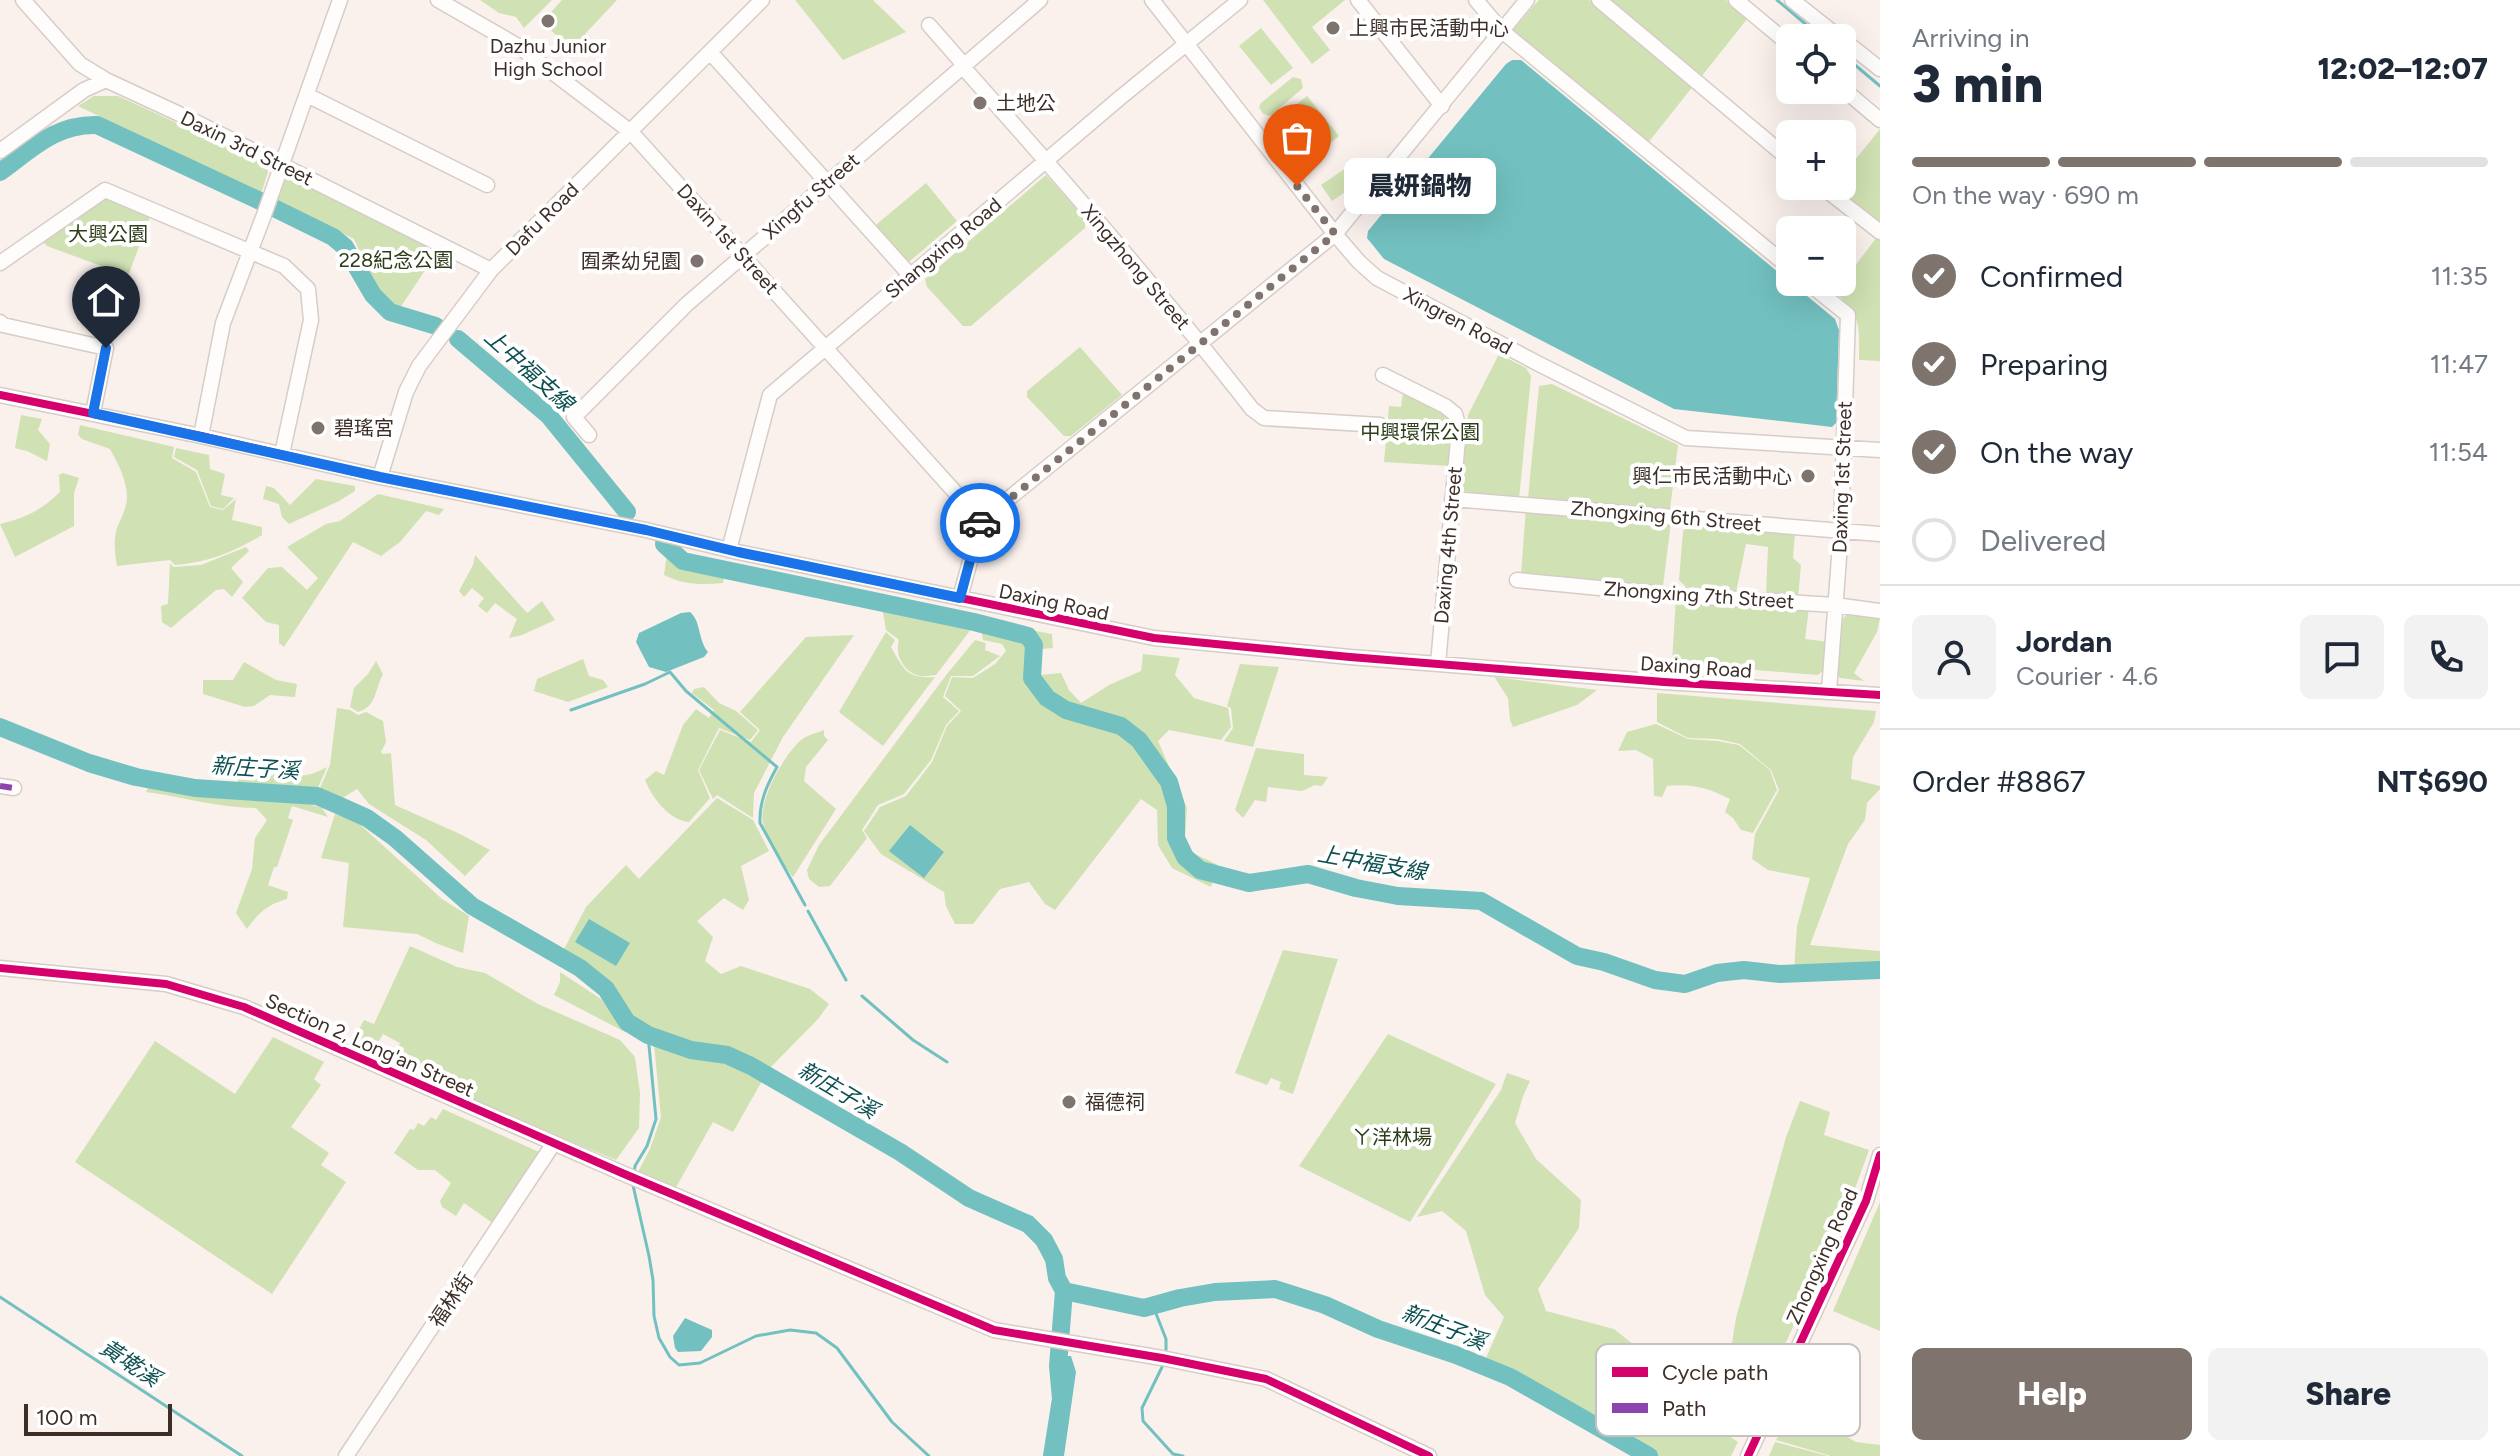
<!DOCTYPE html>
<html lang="en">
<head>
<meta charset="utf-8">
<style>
	body { margin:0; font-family:Figtree,"Noto Sans TC",sans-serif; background:#f2f2f3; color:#1f2937; height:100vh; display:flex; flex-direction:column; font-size:30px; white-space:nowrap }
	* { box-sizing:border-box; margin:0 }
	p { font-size:26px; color:#747a83 }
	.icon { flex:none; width:44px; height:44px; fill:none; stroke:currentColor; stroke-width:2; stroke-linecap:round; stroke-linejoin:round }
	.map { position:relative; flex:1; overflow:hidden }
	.details { display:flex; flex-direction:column; background:#fff; width:640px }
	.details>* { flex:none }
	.fabs { position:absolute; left:1776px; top:24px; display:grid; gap:16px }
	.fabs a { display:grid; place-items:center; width:80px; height:80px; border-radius:12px; background:#fff; box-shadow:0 8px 32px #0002; font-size:40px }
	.scale { position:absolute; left:24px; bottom:20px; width:148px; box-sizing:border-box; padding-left:8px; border:4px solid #3d2f28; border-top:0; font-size:22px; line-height:28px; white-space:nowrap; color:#3d2f28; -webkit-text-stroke:6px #fff; paint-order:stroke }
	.pin { position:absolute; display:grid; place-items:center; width:68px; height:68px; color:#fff; margin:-82px -34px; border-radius:50% 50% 50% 0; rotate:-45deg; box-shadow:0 0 8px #0007 }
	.pin .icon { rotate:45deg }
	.courier { position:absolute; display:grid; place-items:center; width:80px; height:80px; margin:-40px; border:6px solid #1a73e8; border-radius:50%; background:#fff; color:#222; box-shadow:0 2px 10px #0007 }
	.bubble { position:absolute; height:56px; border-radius:12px; background:#fff; box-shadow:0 8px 32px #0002; font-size:26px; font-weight:800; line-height:56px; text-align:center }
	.headline em { font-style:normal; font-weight:800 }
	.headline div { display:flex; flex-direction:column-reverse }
	.headline { display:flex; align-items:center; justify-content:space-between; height:136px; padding:0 32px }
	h1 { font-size:52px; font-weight:800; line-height:60px }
	.bar { display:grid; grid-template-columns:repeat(4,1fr); gap:12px 8px; align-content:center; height:96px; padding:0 32px }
	.bar i { height:10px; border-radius:6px; background:#e0e1e3 }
	.bar .selected { background:#7f736d }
	.bar p { grid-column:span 4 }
	.line { display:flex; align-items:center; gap:20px; padding:0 32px; border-top:2px solid #e0e1e3 }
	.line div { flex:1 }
	.round { display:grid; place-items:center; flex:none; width:84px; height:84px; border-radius:12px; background:#f2f2f3 }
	ol { padding:0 32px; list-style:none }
	li { display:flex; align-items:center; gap:24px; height:88px }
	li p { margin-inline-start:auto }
	li .icon { padding:8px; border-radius:50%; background:#7f736d; color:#fff; stroke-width:4 }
	li:last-child { color:#747a83 }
	li i { width:44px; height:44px; border:4px solid #e0e1e3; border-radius:50% }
	.primary-button { display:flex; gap:16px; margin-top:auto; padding:16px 32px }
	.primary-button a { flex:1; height:92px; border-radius:12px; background:#7f736d; color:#fff; font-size:32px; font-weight:800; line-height:92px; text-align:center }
	.primary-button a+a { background:#f2f2f3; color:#1f2937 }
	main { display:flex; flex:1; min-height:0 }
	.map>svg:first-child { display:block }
	.green { fill:#d0e1b3 }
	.water { fill:#72c1c0 }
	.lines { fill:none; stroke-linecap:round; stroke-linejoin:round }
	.stream { stroke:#72c1c0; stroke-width:3 }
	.river { stroke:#72c1c0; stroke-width:18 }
	.minor-casing { stroke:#d7ccc7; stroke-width:17 }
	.minor { stroke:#fefdfc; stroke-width:14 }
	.quiet { stroke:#8e44ad; stroke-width:6; stroke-dasharray:12 6; stroke-linecap:butt }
	.cycleway-casing { stroke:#fff; stroke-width:13 }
	.cycleway { stroke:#d6006c; stroke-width:8 }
	.done { stroke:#7f736d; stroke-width:8; stroke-dasharray:0 14.4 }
	.route { stroke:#1a73e8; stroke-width:10 }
	.poi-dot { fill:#7f736d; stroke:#fff; stroke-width:3 }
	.labels { text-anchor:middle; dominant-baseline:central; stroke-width:8; stroke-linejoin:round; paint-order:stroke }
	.poi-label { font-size:20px; fill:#3d2f28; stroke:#fff; text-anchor:start }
	.street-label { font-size:20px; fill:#3d2f28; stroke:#fff }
	.park-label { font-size:20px; fill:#2d3e19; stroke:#fff }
	.water-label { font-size:22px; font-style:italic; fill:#0d5051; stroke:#fff }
	.key { fill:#fff; stroke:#c5c1be; stroke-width:2 }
	.key-label { font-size:22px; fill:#3d2f28 }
</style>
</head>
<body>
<main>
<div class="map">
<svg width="1880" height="1456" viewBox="0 0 1880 1456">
	<rect width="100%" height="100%" fill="#faf1ed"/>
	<path class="green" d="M480,0H552L524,28L516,17L499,13Z
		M562,0H617L571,49L542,22Z
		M795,0H873L906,32L843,60Z
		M1263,0H1345L1312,27L1330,50L1312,64Z
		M1539,0H1589L1694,85L1647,144L1512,31Z
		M1607,0H1726L1748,18L1701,77Z
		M1261,28L1293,68L1271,85L1239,46Z
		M1293,77L1301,79L1303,88L1270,116L1263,114L1259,107L1261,103Z
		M94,96H118L264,163L268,172L261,194L78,106Z
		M1307,96L1339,136L1304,164L1272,124Z
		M1880,129V225L1832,188L1842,186V176Z
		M1358,160L1369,176L1332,201L1321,185Z
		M288,173L439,249L400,308L389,304L379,294L354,239L272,199L278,179Z
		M1046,175L1085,218V228L971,326H963L927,287L925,279Z
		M926,183L957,221L910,261H904L877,231V224Z
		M103,197L150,217L128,276L47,246L44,243L46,239Z
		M1877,237L1880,239V361L1859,360C1859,323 1862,318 1835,292Z
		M1080,347L1122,395L1071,436H1064L1027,397V391Z
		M1499,354L1526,368L1531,376L1519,499L1459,496L1468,415Z
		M1552,384L1678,445L1670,509L1528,498L1539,386Z
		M1403,392L1429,402L1453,421L1451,466L1384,462L1389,406L1401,407Z
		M21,415L42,419L38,430L50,444L47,461L27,451L15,448Z
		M80,425L174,447L172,458L196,472L210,507L223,510L236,499L232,520L262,527V535C232,553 209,562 175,565L170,560L117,566C115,553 113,541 117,528C121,518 127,508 127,497C127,481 118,463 110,449L82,439L78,435Z
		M176,448L209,455L210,469L225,474L221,495L234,498L223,509L211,506L197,470L174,457Z
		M63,473L79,478L74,493V526L15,557L0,524C25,518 42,510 60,492L59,475Z
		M316,479L355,486V491L339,501L289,524L282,517L279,504L263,499L266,486L274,488L290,505Z
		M378,494L444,509L439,515L426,511L400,542L381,556L353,542L284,647L279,643V625L266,622L242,598L268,568L282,567L307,590L318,578L287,547L326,524L340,521Z
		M1526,508L1671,522L1663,586L1521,574Z
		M1691,523L1795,533L1793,558L1801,565L1798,598L1766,594L1768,547L1746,544L1736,592L1686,587L1679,580L1683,531Z
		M246,547L249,551L231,568L243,582L232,597L224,589L216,590L171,628L162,622L161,606L168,604L170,563L173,567L201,565Z
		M667,553L726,567L723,583C702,585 683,585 664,575Z
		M475,555L527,613L542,601L555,620L522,635L509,638L517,619L495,603L487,613L478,606L484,598L472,588L464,597L459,591L473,565Z
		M1676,597L1809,608L1805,639L1829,642L1827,667L1818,675L1672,663Z
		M882,607L972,625L969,632L936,675C931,675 926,677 921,676C905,674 894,655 899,640L886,630Z
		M1846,615L1880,618L1877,632L1854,673L1864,681L1840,678L1833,671L1839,624Z
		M991,623L1052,634L1053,648L1030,650L1029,676L1061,673L1069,690L1081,703L1109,685L1141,671L1143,654L1180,658L1175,675L1194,698L1228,708L1231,727L1221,740L1169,730L1158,741L1187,808L1185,837L1193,853L1218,865L1211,887L1172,868L1158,845L1157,810L1141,799L1055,910L1045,904L1029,882L1000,889L973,924H955L946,906L944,892L881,854L864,831L880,807L906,796L932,762L947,726L961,711L945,696L952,677L973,678L995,664L1006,651L1002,644L983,640L982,634Z
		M886,632L895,640L891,647C904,670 907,679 935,677L883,746L839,712Z
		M854,635L783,737L754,793L753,818L717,795L713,799L699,770L720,730L751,742L760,730L740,712L806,637Z
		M975,640L986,643L985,650L1000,656L973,676H951L943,697L959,711L946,725L931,760L904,794L878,805L862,830L867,838L830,886L819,887L809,879L807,870L819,845L947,674Z
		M583,659L589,676L603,680L608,687L568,702L534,691L537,679Z
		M376,661L383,674C375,688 377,707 358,712L350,707L354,688L368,674Z
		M244,662L276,680L297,684L295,697L270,695L254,706L245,707L203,694V680H233Z
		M1240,664L1279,667L1253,747L1224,741L1233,728L1231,708L1227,706Z
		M1495,678V677L1597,690L1577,705L1513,727L1510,720L1508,698Z
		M704,687L719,703L736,711L758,730L750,740L719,728L698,770L710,798L689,822C669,820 653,799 645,780L656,771L664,775L683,725L696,709L709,718L714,710L692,693L694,689Z
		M1657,693L1876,711L1874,722L1853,757L1851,779L1880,786V789L1867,803L1865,820L1848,844L1810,945L1880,951V964L1794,971L1797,926L1810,878L1768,870L1752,859L1755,834L1779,790L1771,770L1740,744L1717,739L1688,738L1657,722Z
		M337,708L350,710L358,715L366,712L383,721L386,742L381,752L383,754L391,753L395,805L460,834L490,850L465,876L426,840L369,804L357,789L341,799L320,788L330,765Z
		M1656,724L1688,739L1717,741L1739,745L1770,770L1777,790L1753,833L1741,830L1733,818L1725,812L1730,799C1709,788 1691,783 1667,786L1662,797L1654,796L1653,759L1636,750L1618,751L1627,732Z
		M824,730V736L828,740L806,767L804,781L836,809L793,877C784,866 766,836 763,823C758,800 784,755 801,740C807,735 817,733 824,730Z
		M1256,748L1304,754V775L1328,777L1322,786L1315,785L1302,791L1268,787L1266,802L1255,800L1243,818L1235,810Z
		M327,767L317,790L238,785V773L264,780L278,772C297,778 310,777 327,767Z
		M149,786L220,796L292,799L322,808L328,817L292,806L288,818L293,820L277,867H274L268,885L288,892L287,899C267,905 259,912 247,929L236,913L252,869L255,838L267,820L256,808C220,808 183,797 146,792Z
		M717,798L753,820L769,851L741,866L749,900L743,910L724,898L697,921L713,937L705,961L721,974L741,966L810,989L829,1004L818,1019L768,1070L730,1049L690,1044L651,1029L634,1017L608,983L579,961L562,953L586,907L626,865L639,879Z
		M335,814L356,821L442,899L469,916L463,953L438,944L417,934L343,927L349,863L321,858Z
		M410,946L457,967L485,973L538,1004L620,1040L635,1057L640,1093L639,1128L616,1160L387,1066L400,1043L383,1034L369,1058L349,1049L364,1020L374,1024Z
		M1283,950L1338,959L1293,1094L1279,1089L1281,1082L1271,1078L1267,1085L1235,1073Z
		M560,972L601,999L628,1030L625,1032L554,995L560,982Z
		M1388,1034L1496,1084L1410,1222L1299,1166Z
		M273,1037L324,1062L314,1079L321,1085L291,1127L329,1153L321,1165L346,1182L272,1294L75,1162L155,1041L235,1094Z
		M654,1044L689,1058L727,1062L762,1081L733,1132L713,1122L675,1189L638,1172L650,1149L661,1117Z
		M1507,1073L1530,1081L1523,1096L1515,1123L1536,1159L1581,1200L1579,1228L1538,1289L1546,1311L1614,1329L1703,1400L1719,1429L1738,1442L1731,1456H1657L1603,1419L1486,1358L1504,1317L1485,1295L1466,1231L1442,1211L1417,1217L1501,1090Z
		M1800,1101L1830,1112L1824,1135L1869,1150L1853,1194L1759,1402L1749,1395L1744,1381L1727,1373L1736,1318L1786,1137Z
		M443,1109L539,1152L494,1224L464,1203L456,1216L442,1207L440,1201L451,1183L435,1170H418L394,1153L410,1129L414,1130L418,1123L424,1126L431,1117L436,1120Z
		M1880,1202V1331L1833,1311Z
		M1786,1420L1800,1425L1797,1434L1805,1436L1810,1428L1819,1431L1824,1428L1840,1437L1846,1436L1856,1442L1880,1445V1456H1831L1776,1440Z
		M1775,1442L1828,1456H1769Z"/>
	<path class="water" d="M1512,60H1521L1835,319L1839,330L1836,423L1832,427L1674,409L1384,259L1367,238L1368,231L1506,64Z
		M690,612C701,621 698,640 708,652L704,657L666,672L649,667L636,642L639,633L681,613Z
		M910,825L944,852L924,878L889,851Z
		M589,919L630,943L616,966L575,942Z
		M685,1318L712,1330V1337L701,1351L678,1352L675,1348L673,1336Z
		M1059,1356H1071L1076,1372L1064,1456H1056L1066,1380L1065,1370Z"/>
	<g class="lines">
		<path class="stream" d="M1777,0L1822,38
			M1842,54L1880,86
			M571,710L645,684L670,672L686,691L777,767C767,785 759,802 760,823L805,905
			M808,911L846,980
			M862,996L913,1040L947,1062
			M634,1174L635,1166L647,1146L656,1119L648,1035
			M632,1181L649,1256L653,1280L654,1316L659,1338L670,1357L679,1365L700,1363L756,1336L790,1330L816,1333L837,1348L892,1422L929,1456
			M0,1297L242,1456
			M1153,1306L1166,1339V1356
			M1164,1363L1142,1408L1143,1421L1173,1454L1183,1456"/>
		<path class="river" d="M0,172C32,149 55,124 97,125L260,201
			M272,207L333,237L345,247L373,295L390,312L436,326
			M458,339L549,416L627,512
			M664,544L683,561L974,622L1028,636L1034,645L1032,678L1047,698L1066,710L1121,726L1139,740L1169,782L1176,806V838L1185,857L1200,870L1249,883L1308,874L1356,888L1398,896L1481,901L1577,956L1604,962L1655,980L1685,984L1717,973L1744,970L1780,974L1880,970
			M0,727L89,763L136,777L195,788L317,796L338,805L367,818L395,838L472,906L580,968L606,989L627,1022L648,1035L691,1050L727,1055L751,1066L900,1152L969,1198L1028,1224L1044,1240L1054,1259L1057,1278L1064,1291L1144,1308L1180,1298L1215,1292L1275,1289L1325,1305L1378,1329L1456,1355L1510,1377L1649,1456
			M1052,1456L1061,1399L1058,1366L1064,1291"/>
		<defs>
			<path id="minor" d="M23,0L80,64L106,80L188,118L491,270
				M438,0L518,46L631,132L981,521
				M1152,0L1335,234L1359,262L1377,278L1537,363L1686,438L1880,450
				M1358,0L1442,106
				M1476,0L1502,31L1790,268
				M1599,0L1790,160
				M1736,0L1790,45
				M1792,0L1840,38
				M929,25L964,65
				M1842,39L1880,69
				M710,52L910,275
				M962,66C1062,178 1160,291 1252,409L1264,418L1380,425
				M1842,88L1880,120
				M307,95L487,185
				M0,151L84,90L106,80
				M1821,186L1880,232
				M0,263L105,190L284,266L308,289L311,320L282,454
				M1807,282L1848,315L1841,531L1829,691
				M0,322L3,325L106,348L93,413
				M1383,375L1445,406L1455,414L1459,428L1438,664
				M0,395L201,436L380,477L646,530L738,552L1154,638L1350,657L1664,682L1880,695
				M589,435L574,417L687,304L1040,0
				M201,436L223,323L264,215L340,0
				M380,477L406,392L419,366L491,270L762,0
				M1452,499L1880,534
				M729,550L770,395L1121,97L1240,0
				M1517,580L1672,595L1835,605L1880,611
				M960,598L981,521L1335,234L1527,0
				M0,786L14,788
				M0,968L166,984L244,1007L622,1173L994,1330L1162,1358L1266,1379L1429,1456
				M346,1456L554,1143
				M1748,1456L1866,1201L1880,1155"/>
		</defs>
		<use href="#minor" class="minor-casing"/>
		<use href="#minor" class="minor"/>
		<path class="quiet" d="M0,786L14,788"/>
		<defs>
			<path id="cycleway" d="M0,395L201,436L380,477L646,530L738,552L1154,638L1350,657L1664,682L1880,695
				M0,968L166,984L244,1007L622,1173L994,1330L1162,1358L1266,1379L1429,1456
				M1748,1456L1866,1201L1880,1155"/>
		</defs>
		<use href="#cycleway" class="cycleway-casing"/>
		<use href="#cycleway" class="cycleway"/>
	</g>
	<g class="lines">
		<path class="done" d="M980,523L1335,234L1297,186"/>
		<path class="route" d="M106,348L93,413L380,477L646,530L738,552L960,598L980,523"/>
	</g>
	<g class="poi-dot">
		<circle cx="548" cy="21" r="8"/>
		<circle cx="1333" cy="28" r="8"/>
		<circle cx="980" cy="103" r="8"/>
		<circle cx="697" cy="261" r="8"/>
		<circle cx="318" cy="428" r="8"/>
		<circle cx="1808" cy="476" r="8"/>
		<circle cx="1069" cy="1102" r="8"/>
	</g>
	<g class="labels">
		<g class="poi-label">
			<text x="1349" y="28">上興市民活動中心</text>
			<text x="548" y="46" text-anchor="middle">Dazhu Junior<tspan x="548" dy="23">High School</tspan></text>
			<text x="996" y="103">土地公</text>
			<text x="681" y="261" text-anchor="end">囿柔幼兒園</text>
			<text x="334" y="428">碧瑤宮</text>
			<text x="1792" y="476" text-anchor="end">興仁市民活動中心</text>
			<text x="1085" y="1102">福德祠</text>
		</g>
		<g class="street-label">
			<text transform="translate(247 148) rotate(26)">Daxin 3rd Street</text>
			<text transform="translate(811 196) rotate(-41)">Xingfu Street</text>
			<text transform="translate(542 219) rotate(-45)">Dafu Road</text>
			<text transform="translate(728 239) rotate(48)">Daxin 1st Street</text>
			<text transform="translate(943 248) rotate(-40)">Shangxing Road</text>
			<text transform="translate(1136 267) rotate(50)">Xingzhong Street</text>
			<text transform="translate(1458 321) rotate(28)">Xingren Road</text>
			<text transform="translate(1842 477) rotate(-88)">Daxing 1st Street</text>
			<text transform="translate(1666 516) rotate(5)">Zhongxing 6th Street</text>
			<text transform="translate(1448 545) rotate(-85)">Daxing 4th Street</text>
			<text transform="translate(1699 595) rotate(4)">Zhongxing 7th Street</text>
			<text transform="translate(1054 602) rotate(12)">Daxing Road</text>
			<text transform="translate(1696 667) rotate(4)">Daxing Road</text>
			<text transform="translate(370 1045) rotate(24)">Section 2, Long'an Street</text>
			<text transform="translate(1822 1256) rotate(-66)">Zhongxing Road</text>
			<text transform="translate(451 1300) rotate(-56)">福林街</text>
		</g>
		<g class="park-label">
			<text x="108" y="234">大興公園</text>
			<text x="396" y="260">228紀念公園</text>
			<text x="1420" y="432">中興環保公園</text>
			<text x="1392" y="1137">ㄚ洋林場</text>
		</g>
		<g class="water-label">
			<text transform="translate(529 370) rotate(42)">上中福支線</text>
			<text transform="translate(255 768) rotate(4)">新庄子溪</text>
			<text transform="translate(1372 863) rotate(10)">上中福支線</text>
			<text transform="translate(838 1090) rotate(31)">新庄子溪</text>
			<text transform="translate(1444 1327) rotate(21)">新庄子溪</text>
			<text transform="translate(130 1363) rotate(33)">黃墘溪</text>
		</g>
	</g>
	<rect x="1596" y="1344" width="264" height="92" rx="12" class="key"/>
	<rect x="1612" y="1367" width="36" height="10" fill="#d6006c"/>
	<rect x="1612" y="1403" width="36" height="10" fill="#8e44ad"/>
	<g class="key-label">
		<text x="1662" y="1380">Cycle path</text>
		<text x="1662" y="1416">Path</text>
	</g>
</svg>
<div class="fabs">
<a><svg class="icon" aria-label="locate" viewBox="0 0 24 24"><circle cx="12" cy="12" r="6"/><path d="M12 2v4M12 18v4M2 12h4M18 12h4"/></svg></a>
<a>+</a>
<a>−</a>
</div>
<div class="scale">100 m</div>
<div class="pin" style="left:1297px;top:186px;background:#ea580c"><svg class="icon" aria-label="bag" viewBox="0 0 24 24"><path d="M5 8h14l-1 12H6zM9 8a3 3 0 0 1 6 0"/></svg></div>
<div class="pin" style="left:106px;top:348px;background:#1f2937"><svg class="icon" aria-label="home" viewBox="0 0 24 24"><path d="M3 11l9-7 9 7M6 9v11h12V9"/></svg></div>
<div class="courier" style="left:980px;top:523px"><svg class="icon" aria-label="car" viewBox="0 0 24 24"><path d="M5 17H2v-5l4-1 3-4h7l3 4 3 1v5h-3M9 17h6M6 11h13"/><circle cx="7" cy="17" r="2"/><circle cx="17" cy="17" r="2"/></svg></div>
<div class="bubble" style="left:1344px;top:158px;width:152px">晨妍鍋物</div>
</div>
<section class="details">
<div class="headline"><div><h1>3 min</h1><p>Arriving in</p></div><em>12:02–12:07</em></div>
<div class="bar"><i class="selected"></i><i class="selected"></i><i class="selected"></i><i></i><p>On the way · 690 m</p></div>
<ol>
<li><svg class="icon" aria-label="check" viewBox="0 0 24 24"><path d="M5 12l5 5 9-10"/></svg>Confirmed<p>11:35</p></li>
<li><svg class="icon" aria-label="check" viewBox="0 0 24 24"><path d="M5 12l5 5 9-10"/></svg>Preparing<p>11:47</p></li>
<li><svg class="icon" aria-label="check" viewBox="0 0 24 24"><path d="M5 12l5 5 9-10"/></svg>On the way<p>11:54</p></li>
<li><i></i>Delivered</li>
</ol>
<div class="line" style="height:144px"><a class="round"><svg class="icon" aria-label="person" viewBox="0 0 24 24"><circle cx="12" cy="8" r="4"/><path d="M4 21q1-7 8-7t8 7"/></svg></a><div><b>Jordan</b><p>Courier · 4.6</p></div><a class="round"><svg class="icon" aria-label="chat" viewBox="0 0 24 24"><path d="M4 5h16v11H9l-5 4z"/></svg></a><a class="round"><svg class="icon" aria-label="phone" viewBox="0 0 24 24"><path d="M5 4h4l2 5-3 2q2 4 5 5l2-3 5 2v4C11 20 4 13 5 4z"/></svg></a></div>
<div class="line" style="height:104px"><div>Order #8867</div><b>NT$690</b></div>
<div class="primary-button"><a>Help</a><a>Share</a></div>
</section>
</main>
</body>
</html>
